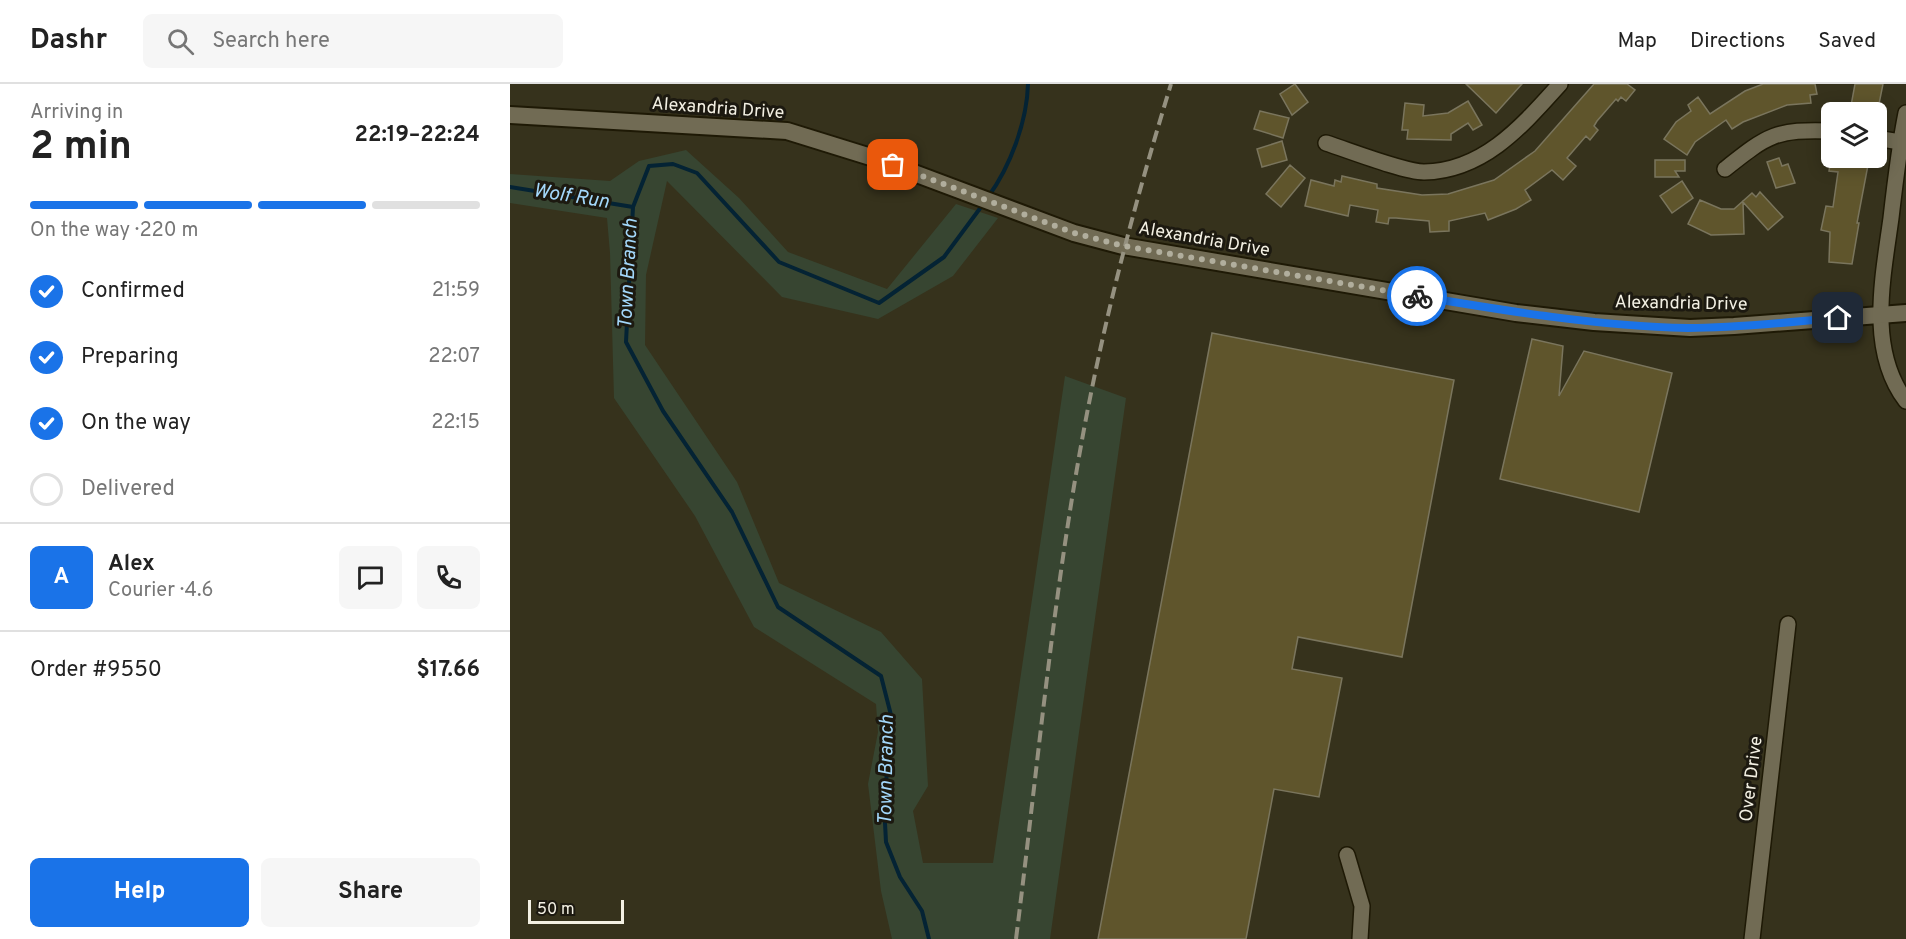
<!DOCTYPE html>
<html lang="en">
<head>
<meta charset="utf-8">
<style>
	body { margin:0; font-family:Overpass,sans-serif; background:#f6f6f6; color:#222; height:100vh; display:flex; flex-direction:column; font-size:22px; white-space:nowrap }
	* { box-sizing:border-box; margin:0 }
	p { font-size:20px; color:#767676 }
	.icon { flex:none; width:33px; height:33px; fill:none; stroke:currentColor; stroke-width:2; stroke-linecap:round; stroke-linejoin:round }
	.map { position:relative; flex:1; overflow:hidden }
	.drawer { display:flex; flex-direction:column; background:#fff; width:510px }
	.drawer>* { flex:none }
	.buttons { position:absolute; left:1311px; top:18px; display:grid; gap:12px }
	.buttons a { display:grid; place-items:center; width:66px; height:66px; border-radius:9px; background:#fff; box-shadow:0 3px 15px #0003; font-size:30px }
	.scale { position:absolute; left:18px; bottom:15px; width:96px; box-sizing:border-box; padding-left:6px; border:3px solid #f3f0e3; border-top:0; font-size:16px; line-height:21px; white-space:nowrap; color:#f3f0e3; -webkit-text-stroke:4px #1c1910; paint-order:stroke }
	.pin { position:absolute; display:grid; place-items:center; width:51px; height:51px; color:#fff; margin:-26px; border-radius:12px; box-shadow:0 3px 9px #0006 }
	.courier { position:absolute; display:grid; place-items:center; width:60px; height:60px; margin:-30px; border:4px solid #1a73e8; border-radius:50%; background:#fff; color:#222; box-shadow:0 2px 8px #0007 }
	.summary em { font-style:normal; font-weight:700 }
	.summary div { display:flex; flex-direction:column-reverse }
	.summary { display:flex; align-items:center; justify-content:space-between; height:102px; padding:0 30px }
	h1 { font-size:39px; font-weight:700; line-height:45px }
	.bar { display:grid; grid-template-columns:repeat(4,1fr); gap:9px 6px; align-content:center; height:72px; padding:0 30px }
	.bar i { height:8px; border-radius:4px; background:#e0e0e0 }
	.bar .on { background:#1a73e8 }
	.bar p { grid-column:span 4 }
	.line { display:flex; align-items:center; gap:15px; padding:0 30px; border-top:2px solid #e0e0e0 }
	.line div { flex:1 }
	.round { display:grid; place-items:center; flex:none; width:63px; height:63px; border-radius:9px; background:#f6f6f6 }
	ol { padding:0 30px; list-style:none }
	li { display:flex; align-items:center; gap:18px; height:66px }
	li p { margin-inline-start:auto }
	li .icon { padding:6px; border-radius:50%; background:#1a73e8; color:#fff; stroke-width:4 }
	li:last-child { color:#767676 }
	li i { width:33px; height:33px; border:3px solid #e0e0e0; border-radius:50% }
	.button { display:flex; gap:12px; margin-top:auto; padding:12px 30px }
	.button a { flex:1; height:69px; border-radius:9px; background:#1a73e8; color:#fff; font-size:24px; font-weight:700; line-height:69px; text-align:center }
	.button a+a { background:#f6f6f6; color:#222 }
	header { display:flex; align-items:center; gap:36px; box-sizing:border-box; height:84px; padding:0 30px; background:#fff; border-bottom:2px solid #e0e0e0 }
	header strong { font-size:28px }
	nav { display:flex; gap:33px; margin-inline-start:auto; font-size:21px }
	.search { width:420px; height:54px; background:#f6f6f6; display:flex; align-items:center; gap:15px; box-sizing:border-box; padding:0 21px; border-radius:9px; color:#767676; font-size:22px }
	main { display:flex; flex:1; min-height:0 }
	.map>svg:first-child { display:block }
	.green { fill:#374531 }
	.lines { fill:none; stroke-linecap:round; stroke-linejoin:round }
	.stream { stroke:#042334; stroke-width:4 }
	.building { fill:#5f552c; stroke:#7a755d; stroke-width:1.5 }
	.minor-casing { stroke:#1e1905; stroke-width:18 }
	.tertiary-casing { stroke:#1e1905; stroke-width:20 }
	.minor { stroke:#716b54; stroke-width:15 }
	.tertiary { stroke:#716b54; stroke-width:16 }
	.rail { stroke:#959180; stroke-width:4; stroke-dasharray:12 6; stroke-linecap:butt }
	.done { stroke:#b1ae9d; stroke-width:6; stroke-dasharray:0 10.8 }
	.route { stroke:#1a73e8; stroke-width:8 }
	.labels { text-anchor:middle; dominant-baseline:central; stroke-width:6; stroke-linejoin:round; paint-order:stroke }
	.street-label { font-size:18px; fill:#f3f0e3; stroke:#1c1910 }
	.water-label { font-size:20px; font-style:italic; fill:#a3d7fa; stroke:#1c1910 }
</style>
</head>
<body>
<header>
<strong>Dashr</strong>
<div class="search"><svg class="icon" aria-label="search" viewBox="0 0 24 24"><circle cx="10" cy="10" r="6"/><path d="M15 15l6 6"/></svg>Search here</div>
<nav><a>Map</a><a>Directions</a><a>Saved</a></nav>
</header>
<main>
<section class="drawer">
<div class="summary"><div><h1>2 min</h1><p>Arriving in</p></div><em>22:19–22:24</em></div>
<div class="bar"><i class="on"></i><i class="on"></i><i class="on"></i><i></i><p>On the way · 220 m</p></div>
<ol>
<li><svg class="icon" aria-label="check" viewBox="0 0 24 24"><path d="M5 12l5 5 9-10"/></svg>Confirmed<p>21:59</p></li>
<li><svg class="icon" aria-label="check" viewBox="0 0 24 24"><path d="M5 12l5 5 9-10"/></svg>Preparing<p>22:07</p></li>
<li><svg class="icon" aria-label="check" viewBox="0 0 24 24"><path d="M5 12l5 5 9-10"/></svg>On the way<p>22:15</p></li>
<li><i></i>Delivered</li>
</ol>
<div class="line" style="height:108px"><b class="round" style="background:#1a73e8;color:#fff">A</b><div><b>Alex</b><p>Courier · 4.6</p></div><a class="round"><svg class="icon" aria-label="chat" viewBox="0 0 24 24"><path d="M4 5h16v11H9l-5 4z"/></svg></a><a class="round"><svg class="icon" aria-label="phone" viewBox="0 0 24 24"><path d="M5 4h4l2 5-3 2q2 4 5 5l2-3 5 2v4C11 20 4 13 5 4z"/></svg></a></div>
<div class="line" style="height:78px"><div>Order #9550</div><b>$17.66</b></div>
<div class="button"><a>Help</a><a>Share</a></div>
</section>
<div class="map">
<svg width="1396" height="855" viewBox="0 0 1396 855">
	<rect width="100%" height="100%" fill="#36321c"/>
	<path class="green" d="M176,66L229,114L278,168L377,205L446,120L488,134L443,192L368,235L272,213L157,97L136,191L135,261L227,398L269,499L371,548L412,595L418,702L403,727L413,779H483L555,292L616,314L540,855H382L371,807L358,700L368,648L366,620L244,543L185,432L104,314L100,169L97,134L0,119V90L100,97L129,77Z"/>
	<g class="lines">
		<path class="stream" d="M0,103L123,123
			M478,113C500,83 517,38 518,0
			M419,855L412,827L390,793L376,758L374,720L382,635L371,592L268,523L222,428L153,327L116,258L123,123L139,82L163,80L187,89L269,178L369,219L434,173L474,119"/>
	</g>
	<path class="building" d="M785,0L798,18L782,31L770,10Z
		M956,0H1012L986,29Z
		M1084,0H1117L1125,6L1116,17L1111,13L1108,17L1106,15L1087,37L1084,42L1088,46L1080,56L1076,52L1057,74L1066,82L1053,96L1042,86L1015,106L1021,116L1006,125L978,136L975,129L939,137V147L920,148L919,137L886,134H879L878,140L866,138L868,126L840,121L838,132L795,122L801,96L824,102L825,96L831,98L832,92L867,100V104L912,111L938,110L984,96L1025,67Z
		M1253,0H1305L1307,10L1300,11L1301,19L1277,21L1233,38L1222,45L1216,36L1185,58L1177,71L1154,55L1166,38L1181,27L1178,21L1188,13L1200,30L1235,7Z
		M1345,0H1373L1368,25L1361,24L1360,28L1340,27Z
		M958,17L972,41L963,46L958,39L941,50V56L897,55L898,46H892L895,19L914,21L913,32L938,29Z
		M750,27L779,34L773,54L744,45Z
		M772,57L777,76L752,83L747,65Z
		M1269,74L1272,82L1278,80L1285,99L1266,104L1257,78Z
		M1321,74H1348L1353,76L1352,80L1358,81L1347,139H1349L1342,180L1319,178L1320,148L1311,146L1316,122L1323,123L1328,88L1319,87Z
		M1145,76H1175V87H1165L1169,93H1145Z
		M780,81L795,94L771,123L756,110Z
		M1172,97L1183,114L1162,129L1150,112Z
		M1250,108L1273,133L1258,146L1233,118L1234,150L1201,151L1178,140L1190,116L1211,125H1224L1242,109L1246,113Z
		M702,249L944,296L892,573L788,553L782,585L832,594L809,713L764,705L736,855H588Z
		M1022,255L1053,262L1049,312L1074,267L1162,289L1129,428L990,395Z"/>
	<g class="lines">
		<defs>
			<path id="minor" d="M1396,29C1389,64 1385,99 1381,134C1373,193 1357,266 1396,317
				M1366,54L1390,58
				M816,59C838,66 894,88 914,88C974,87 1013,41 1050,0
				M1215,85C1258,51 1265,45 1322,47
				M837,771L852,822L850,855
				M1242,855L1278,540"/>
			<path id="tertiary" d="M0,31L277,47L364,74L564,149L613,162L1006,229L1084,238L1180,244L1224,242L1396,229"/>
		</defs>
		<use href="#minor" class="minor-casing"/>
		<use href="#tertiary" class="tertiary-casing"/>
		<use href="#minor" class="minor"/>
		<use href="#tertiary" class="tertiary"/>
		<path class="rail" d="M506,855C527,689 542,521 572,356C594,235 625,118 661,0"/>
	</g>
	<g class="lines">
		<path class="done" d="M383,81L564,149L614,162L907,212"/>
		<path class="route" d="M907,212C997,227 1087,242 1178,244C1228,244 1279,238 1328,234"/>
	</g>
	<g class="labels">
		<g class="street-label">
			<text transform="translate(208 25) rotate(4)">Alexandria Drive</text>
			<text transform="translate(694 156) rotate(10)">Alexandria Drive</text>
			<text transform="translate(1171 220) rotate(1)">Alexandria Drive</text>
			<text transform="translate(1242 695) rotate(-83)">Over Drive</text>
		</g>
		<g class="water-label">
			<text transform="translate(61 113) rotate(9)">Wolf Run</text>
			<text transform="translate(119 190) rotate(-87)">Town Branch</text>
			<text transform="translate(377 686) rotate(-89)">Town Branch</text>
		</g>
	</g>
</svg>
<div class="buttons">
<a><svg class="icon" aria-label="layers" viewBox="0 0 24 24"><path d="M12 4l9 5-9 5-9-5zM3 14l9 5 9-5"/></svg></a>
</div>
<div class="scale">50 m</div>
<div class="pin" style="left:383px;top:81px;background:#ea580c"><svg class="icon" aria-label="bag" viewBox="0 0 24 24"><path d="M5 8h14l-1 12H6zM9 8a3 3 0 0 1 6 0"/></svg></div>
<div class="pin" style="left:1328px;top:234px;background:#1f2937"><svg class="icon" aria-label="home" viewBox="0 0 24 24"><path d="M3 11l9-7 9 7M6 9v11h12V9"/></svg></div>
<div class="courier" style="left:907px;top:212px"><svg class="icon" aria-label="bike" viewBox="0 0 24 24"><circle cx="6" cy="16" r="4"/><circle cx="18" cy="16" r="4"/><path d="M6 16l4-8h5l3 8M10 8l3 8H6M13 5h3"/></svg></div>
</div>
</main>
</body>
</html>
